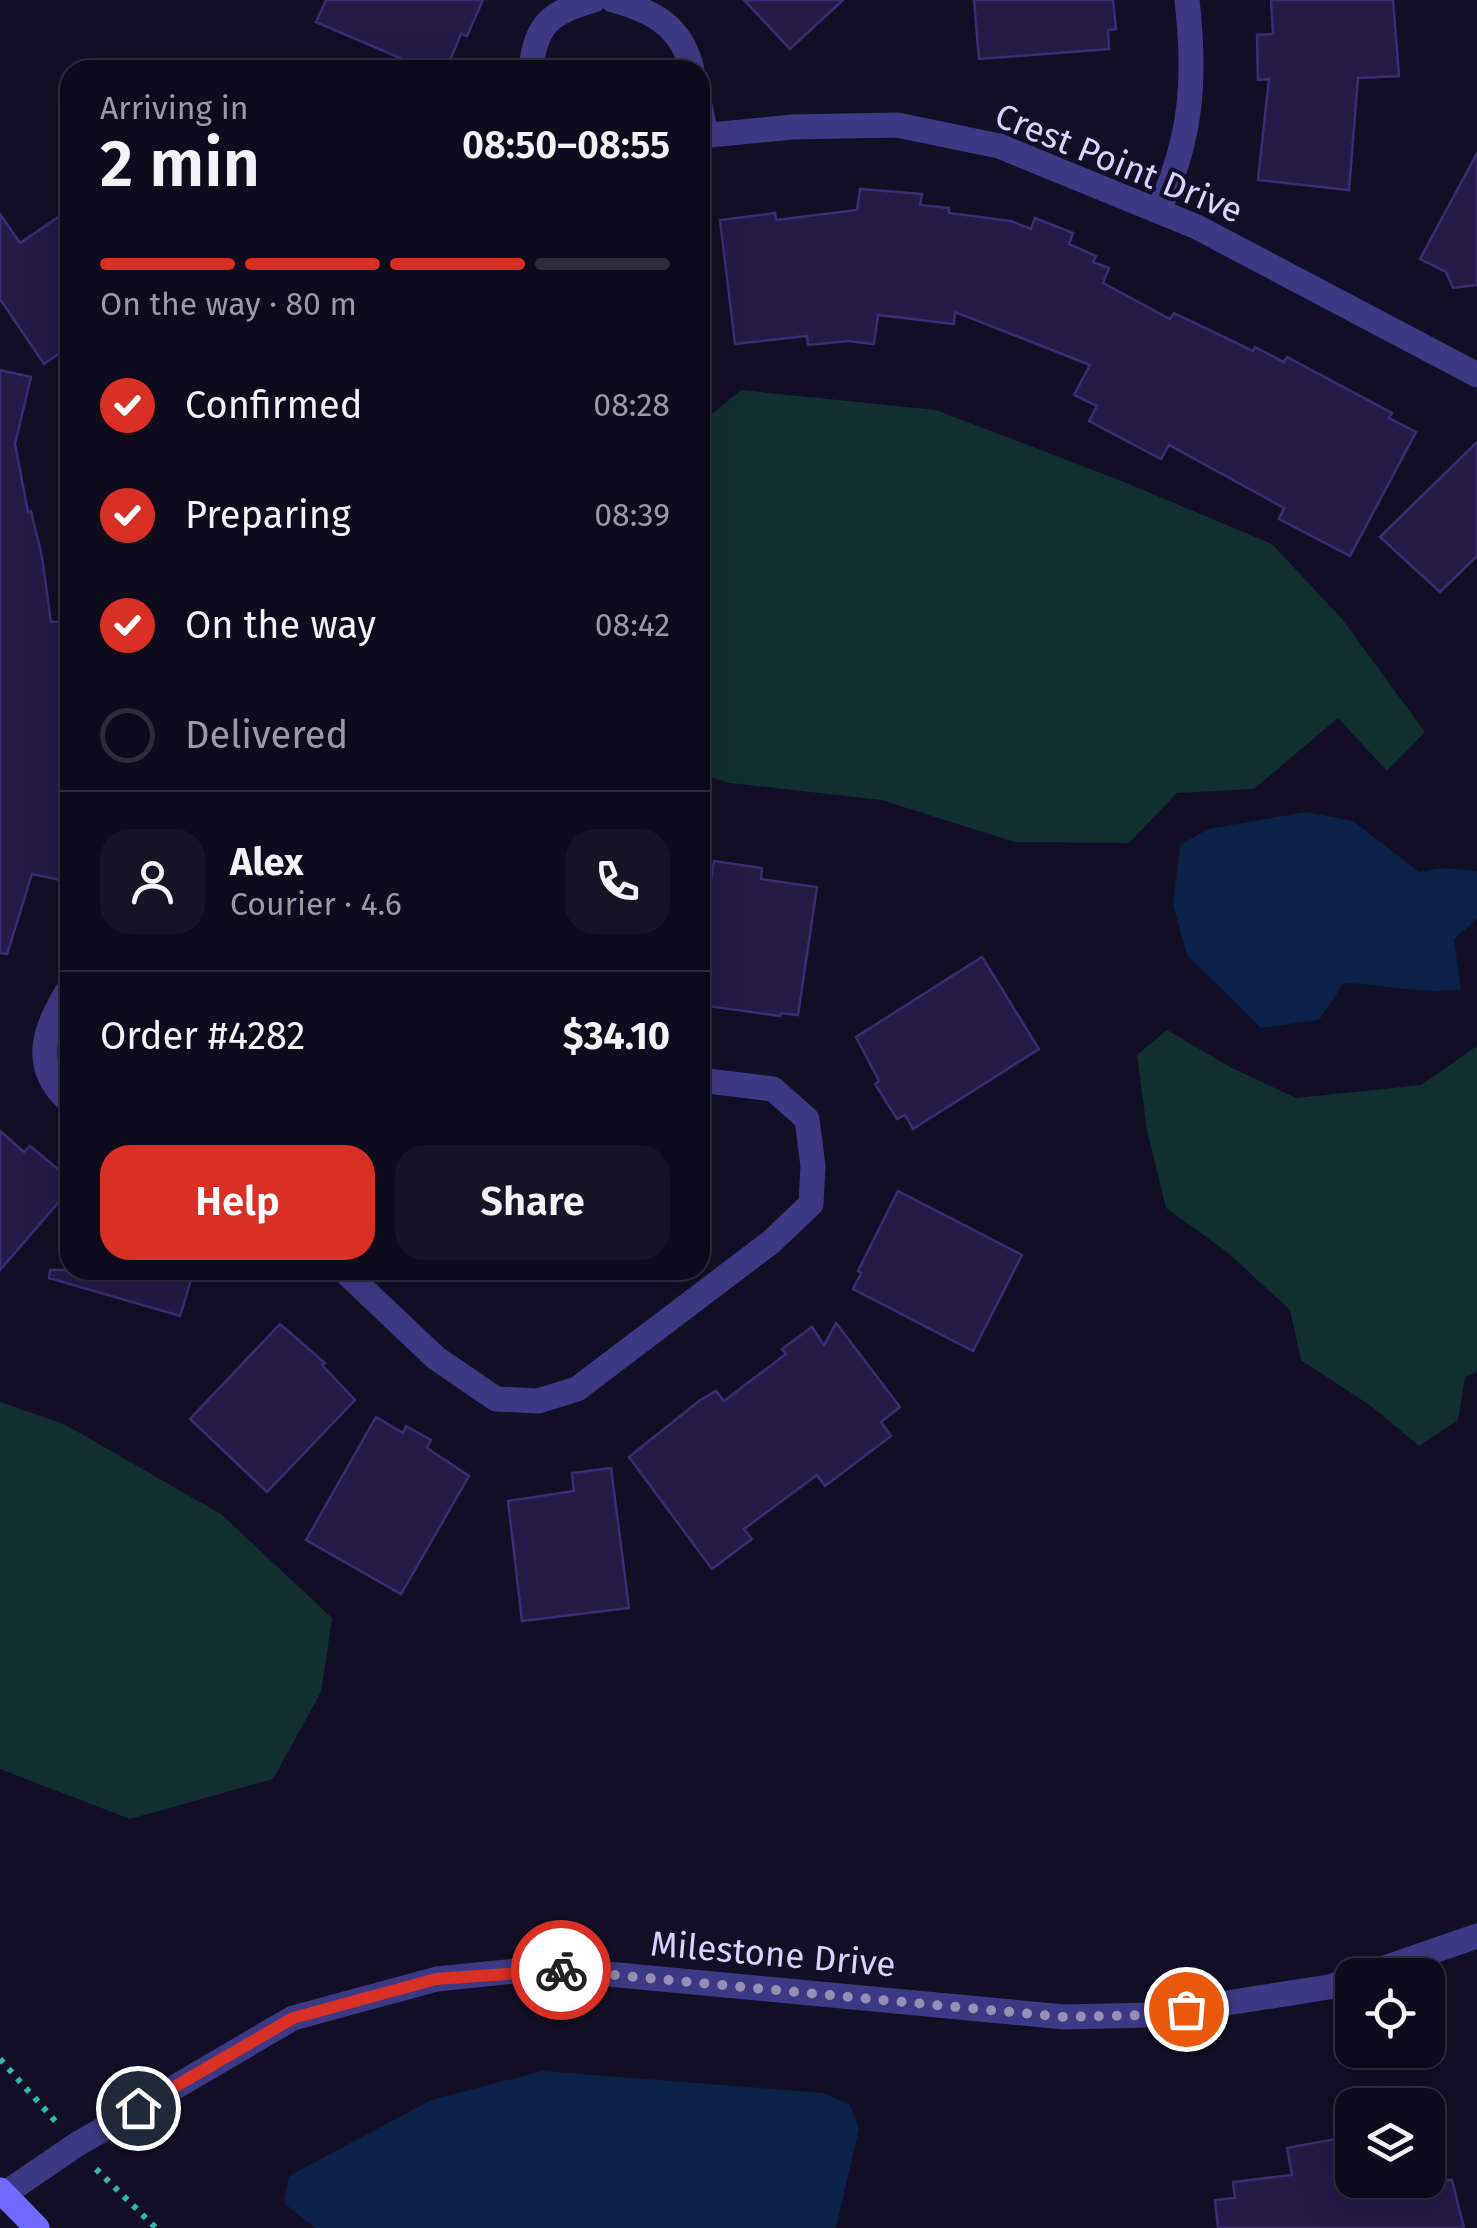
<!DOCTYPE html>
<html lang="en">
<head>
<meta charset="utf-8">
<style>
	body { margin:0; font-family:"Fira Sans",sans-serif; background:#171425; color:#f1f3f6; height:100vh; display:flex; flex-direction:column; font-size:38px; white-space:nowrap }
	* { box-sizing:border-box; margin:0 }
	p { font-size:32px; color:#9b9ba3 }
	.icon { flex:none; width:55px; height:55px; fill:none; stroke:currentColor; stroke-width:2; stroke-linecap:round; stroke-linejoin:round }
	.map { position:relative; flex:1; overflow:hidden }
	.panel { position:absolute; left:60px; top:60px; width:650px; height:1220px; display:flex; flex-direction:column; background:#0e0b1c; border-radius:30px; box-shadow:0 10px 40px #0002,0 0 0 2px #2e2b3b }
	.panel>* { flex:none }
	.fabs { position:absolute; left:1335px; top:1958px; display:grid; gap:20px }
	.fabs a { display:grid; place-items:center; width:110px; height:110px; border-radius:20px; background:#0e0b1c; box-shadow:0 10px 40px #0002,0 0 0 2px #2e2b3b; font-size:50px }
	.pin { position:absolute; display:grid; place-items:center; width:85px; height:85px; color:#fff; margin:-42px; border:5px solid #fff; border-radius:50%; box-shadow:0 2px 10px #0007 }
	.courier { position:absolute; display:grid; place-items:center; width:100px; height:100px; margin:-50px; border:8px solid #d93025; border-radius:50%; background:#fff; color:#222; box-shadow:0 2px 12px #0007 }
	.head em { font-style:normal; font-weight:600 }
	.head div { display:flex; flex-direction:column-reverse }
	.head { display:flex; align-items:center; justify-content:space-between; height:170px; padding:0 40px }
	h1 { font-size:65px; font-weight:600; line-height:75px }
	.bar { display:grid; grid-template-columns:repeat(4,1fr); gap:15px 10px; align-content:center; height:120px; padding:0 40px }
	.bar i { height:12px; border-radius:8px; background:#2e2b3b }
	.bar .current { background:#d93025 }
	.bar p { grid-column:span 4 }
	.line { display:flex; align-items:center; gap:25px; padding:0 40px; border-top:2px solid #2e2b3b }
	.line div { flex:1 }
	.round { display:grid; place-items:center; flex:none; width:105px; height:105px; border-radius:30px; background:#171425 }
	ol { padding:0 40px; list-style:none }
	li { display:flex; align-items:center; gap:30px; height:110px }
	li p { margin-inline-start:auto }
	li .icon { padding:10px; border-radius:50%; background:#d93025; color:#fff; stroke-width:4 }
	li:last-child { color:#9b9ba3 }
	li i { width:55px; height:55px; border:5px solid #2e2b3b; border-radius:50% }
	.button { display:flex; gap:20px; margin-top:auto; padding:20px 40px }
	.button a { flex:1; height:115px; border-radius:30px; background:#d93025; color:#fff; font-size:40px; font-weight:600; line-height:115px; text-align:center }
	.button a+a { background:#171425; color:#f1f3f6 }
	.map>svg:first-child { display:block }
	.green { fill:#12302f }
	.water { fill:#0c2248 }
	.building { fill:#241b47; stroke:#3b2d73; stroke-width:2.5 }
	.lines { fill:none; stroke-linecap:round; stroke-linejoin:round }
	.path { stroke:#2fb8b0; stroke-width:6; stroke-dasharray:5 8; stroke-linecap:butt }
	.street { stroke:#3d3a85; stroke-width:25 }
	.secondary { stroke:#6f6bff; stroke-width:25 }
	.done { stroke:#948fb3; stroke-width:10; stroke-dasharray:0 18 }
	.route { stroke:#d93025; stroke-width:12 }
	.labels { text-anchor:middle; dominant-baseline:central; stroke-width:8; stroke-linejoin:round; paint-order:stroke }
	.street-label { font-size:35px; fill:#d9d4ff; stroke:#130f26 }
</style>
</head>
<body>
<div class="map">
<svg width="1477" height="2228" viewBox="0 0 1477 2228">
	<rect width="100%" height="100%" fill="#130f26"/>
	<path class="green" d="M741,390L936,410L1119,480L1272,544L1342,619L1425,732L1387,771L1338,718L1254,789L1177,793L1129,843L1015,842L881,800L730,783L700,774V424Z
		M1167,1030L1232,1068L1296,1098L1421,1085L1477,1046V1372L1465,1377L1458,1420L1419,1446L1371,1406L1301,1360L1290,1310L1227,1252L1166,1208L1147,1130L1137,1055Z
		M0,1402L64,1424L221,1514L332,1618L321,1692L273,1779L130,1819L0,1769Z"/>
	<path class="water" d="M1306,812L1353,821L1419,872L1444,868L1477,871V919L1454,939L1461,989C1423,995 1383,984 1344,983L1319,1020L1261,1028L1187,955L1173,905L1180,845L1208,829Z
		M542,2071L824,2093L850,2105L859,2129L836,2228H315L284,2203L289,2176L431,2100Z"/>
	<path class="building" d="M326,0H483L467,36L461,34L446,70H428L316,22Z
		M744,0H843L790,49Z
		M974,0H1113L1116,29L1108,30L1109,49L979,59Z
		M1271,0H1393L1399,76L1358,78L1349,190L1258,180L1269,79L1258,80L1257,35L1273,34Z
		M1477,153V285L1453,288L1446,272L1420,259Z
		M860,189L922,194L920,205L949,208V213L1011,221L1031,229L1035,218L1073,233L1069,244L1096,256L1093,262L1109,268L1103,283L1170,319L1174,313L1253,351L1255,347L1284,362L1287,357L1392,413L1389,418L1416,432L1350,556L1279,519L1284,508L1169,445L1161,459L1089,421L1097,406L1074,395L1090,365L955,312L954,324L878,315L874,344L848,341L808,345L807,336L735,344L720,220L775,213L776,220L857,210Z
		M70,209V346L44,364L0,299V214L20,243Z
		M0,370L31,377L15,444L28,512L31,511L42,557L51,622L70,621V882L32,874L7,954L0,953Z
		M1477,442V556L1440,592L1380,537Z
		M714,861L762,868L761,879L817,887L798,1015L781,1013L780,1016L708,1006L709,1002L700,1000V953Z
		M982,957L1039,1049L913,1129L905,1115L897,1119L875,1084L879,1081L856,1037Z
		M0,1131L24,1152L30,1146L70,1179V1189L0,1270Z
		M898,1191L1022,1255L973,1351L853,1289L861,1273L858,1271Z
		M50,1270H194L180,1316L49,1278Z
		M836,1323L900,1407L881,1422L891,1436L825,1486L817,1475L744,1529L752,1539L712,1569L629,1457L699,1401L716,1391L724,1401L786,1354L782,1349L812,1327L824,1345Z
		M280,1324L325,1363L322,1365L355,1400L267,1492L190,1419Z
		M376,1417L403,1433L406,1426L431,1440L427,1448L469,1476L401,1594L306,1540Z
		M611,1468L629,1608L522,1621L508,1501L574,1491L572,1473Z
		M1352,2136V2180H1452L1464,2228H1218L1215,2200L1235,2198L1233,2182L1292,2175L1287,2148Z"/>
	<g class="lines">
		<path class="path" d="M0,2059L56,2122
			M96,2169L156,2228"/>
		<path class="street" d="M613,0C653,11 682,26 692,70
			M531,70C535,24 551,12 594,0
			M700,106L706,134
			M700,136L792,127L897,125L999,146L1197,227L1477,375
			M1158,211C1192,139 1196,78 1187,0
			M70,987C46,1026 28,1065 70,1102
			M343,1270L436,1358L496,1399L538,1401L577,1389L771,1242L811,1204L813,1166L807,1119L773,1089L700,1080
			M1364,1975L1477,1936
			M0,2197L76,2145L293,2018L437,1979L544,1968L1064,2017L1150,2015L1329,1987L1352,1979"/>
		<path class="secondary" d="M0,2190L37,2228"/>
	</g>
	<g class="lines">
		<path class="done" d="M561,1970L1064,2017L1150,2015L1186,2009"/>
		<path class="route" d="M138,2108L293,2018L436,1979L561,1970"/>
	</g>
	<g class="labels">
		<g class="street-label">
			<text transform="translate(1119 163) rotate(22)">Crest Point Drive</text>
			<text transform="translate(773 1954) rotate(5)">Milestone Drive</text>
		</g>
	</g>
</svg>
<div class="fabs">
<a><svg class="icon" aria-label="locate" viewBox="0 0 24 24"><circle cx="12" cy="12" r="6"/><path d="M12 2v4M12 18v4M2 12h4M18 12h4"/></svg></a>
<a><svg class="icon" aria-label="layers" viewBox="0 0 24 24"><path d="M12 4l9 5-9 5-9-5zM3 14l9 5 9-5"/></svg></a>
</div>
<div class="pin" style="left:1186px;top:2009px;background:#ea580c"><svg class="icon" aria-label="bag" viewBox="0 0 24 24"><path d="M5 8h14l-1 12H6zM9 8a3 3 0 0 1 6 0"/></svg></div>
<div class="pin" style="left:138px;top:2108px;background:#1f2937"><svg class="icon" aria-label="home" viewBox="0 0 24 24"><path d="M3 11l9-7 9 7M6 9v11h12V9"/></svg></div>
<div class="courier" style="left:561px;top:1970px"><svg class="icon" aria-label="bike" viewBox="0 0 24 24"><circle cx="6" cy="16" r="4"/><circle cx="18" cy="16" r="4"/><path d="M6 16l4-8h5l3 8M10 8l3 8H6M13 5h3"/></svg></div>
<section class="panel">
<div class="head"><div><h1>2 min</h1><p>Arriving in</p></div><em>08:50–08:55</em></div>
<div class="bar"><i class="current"></i><i class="current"></i><i class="current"></i><i></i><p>On the way · 80 m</p></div>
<ol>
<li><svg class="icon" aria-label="check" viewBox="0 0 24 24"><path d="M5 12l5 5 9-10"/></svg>Confirmed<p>08:28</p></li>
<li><svg class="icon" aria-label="check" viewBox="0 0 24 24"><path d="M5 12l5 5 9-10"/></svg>Preparing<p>08:39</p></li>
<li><svg class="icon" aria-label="check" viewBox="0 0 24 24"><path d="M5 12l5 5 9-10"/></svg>On the way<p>08:42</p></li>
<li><i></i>Delivered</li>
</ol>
<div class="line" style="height:180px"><a class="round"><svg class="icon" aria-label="person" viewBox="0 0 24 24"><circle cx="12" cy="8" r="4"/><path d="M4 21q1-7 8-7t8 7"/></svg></a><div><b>Alex</b><p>Courier · 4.6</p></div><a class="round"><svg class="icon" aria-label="phone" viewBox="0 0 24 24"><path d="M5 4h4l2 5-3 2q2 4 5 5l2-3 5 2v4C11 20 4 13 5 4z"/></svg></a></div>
<div class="line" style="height:130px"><div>Order #4282</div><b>$34.10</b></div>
<div class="button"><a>Help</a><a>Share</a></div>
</section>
</div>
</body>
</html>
